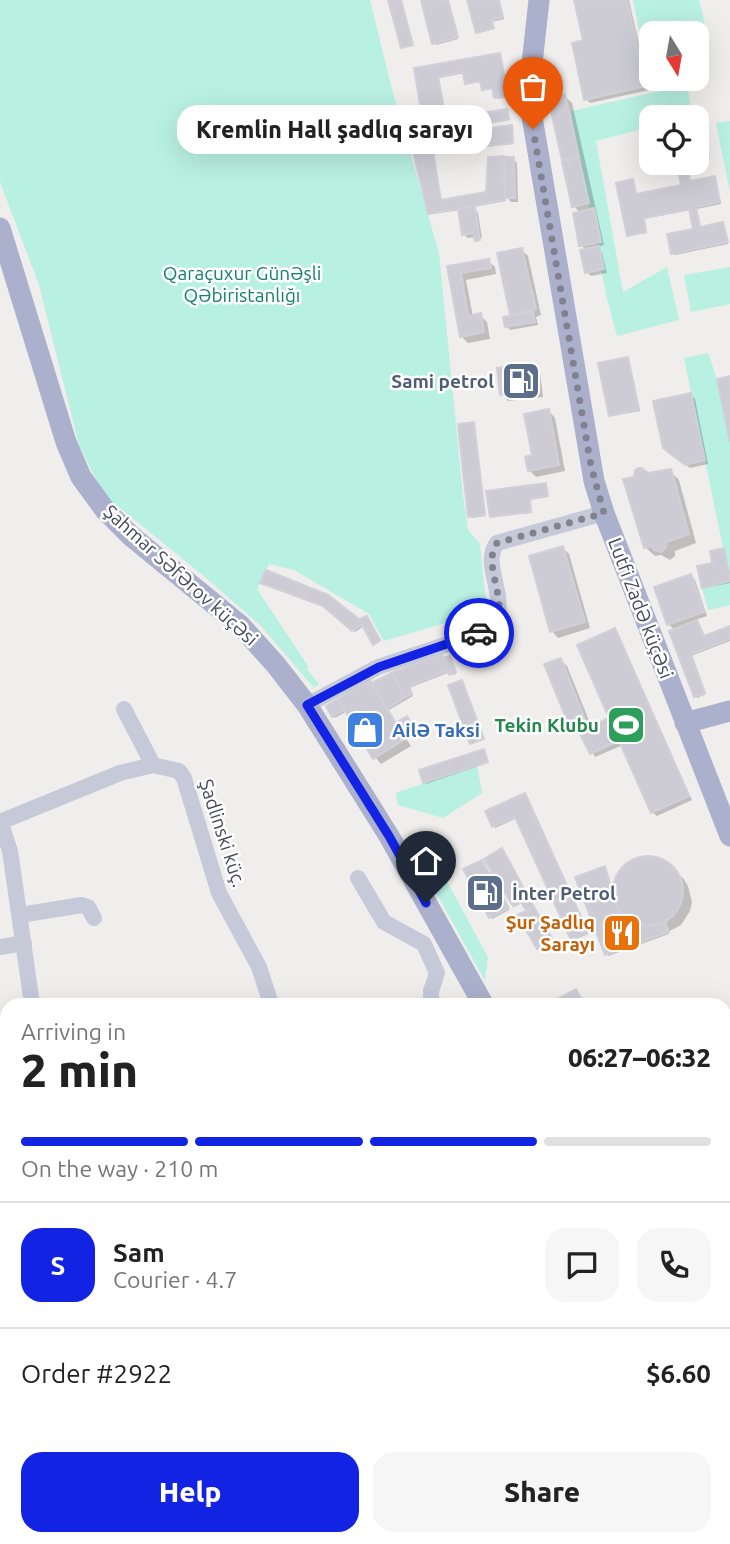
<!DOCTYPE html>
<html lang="en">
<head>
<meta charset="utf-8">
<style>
	body { margin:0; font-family:Ubuntu,sans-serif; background:#f6f6f6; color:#222; height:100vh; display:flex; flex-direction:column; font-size:26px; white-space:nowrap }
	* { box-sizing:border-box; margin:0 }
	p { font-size:23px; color:#767676 }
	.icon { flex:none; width:38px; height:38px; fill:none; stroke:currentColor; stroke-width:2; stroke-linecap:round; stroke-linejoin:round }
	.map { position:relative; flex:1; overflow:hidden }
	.drawer { position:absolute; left:0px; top:998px; width:732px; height:548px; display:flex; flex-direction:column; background:#fff; border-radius:21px 21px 0 0; box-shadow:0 7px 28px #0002 }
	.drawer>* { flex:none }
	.needle { width:46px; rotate:169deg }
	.fabs { position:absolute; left:639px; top:21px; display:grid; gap:14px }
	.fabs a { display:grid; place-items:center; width:70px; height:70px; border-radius:14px; background:#fff; box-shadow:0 7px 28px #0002; font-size:35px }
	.pin { position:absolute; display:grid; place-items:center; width:60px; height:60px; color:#fff; margin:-72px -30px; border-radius:50% 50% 50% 0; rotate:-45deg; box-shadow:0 0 7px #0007 }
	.pin .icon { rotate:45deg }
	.courier { position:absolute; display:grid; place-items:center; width:70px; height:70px; margin:-35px; border:5px solid #1223e4; border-radius:50%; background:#fff; color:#222; box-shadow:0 2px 9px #0007 }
	.bubble { position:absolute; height:49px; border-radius:21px; background:#fff; box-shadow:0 7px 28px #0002; font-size:23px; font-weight:800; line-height:49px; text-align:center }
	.headline em { font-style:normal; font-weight:800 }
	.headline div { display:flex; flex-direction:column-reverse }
	.headline { display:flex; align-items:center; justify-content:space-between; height:119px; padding:0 21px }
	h1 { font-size:46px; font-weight:800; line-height:52px }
	.bar { display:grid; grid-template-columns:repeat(4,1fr); gap:10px 7px; align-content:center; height:84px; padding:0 21px }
	.bar i { height:9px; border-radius:5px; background:#e0e0e0 }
	.bar .active { background:#1223e4 }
	.bar p { grid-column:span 4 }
	.line { display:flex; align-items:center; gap:18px; padding:0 21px; border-top:2px solid #e0e0e0 }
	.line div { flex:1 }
	.round { display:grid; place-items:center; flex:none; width:74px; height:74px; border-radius:21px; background:#f6f6f6 }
	.cta { display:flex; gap:14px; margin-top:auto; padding:14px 21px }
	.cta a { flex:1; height:80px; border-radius:21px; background:#1223e4; color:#fff; font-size:28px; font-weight:800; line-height:80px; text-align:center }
	.cta a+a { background:#f6f6f6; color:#222 }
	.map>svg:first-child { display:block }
	.green { fill:#b8f0e1 }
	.shadow { fill:#0003 }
	.building { fill:#cdccd5; stroke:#d1d0d9; stroke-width:2 }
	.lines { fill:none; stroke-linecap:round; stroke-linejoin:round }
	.minor { stroke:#c5c9d8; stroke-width:16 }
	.major { stroke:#abb0cd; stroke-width:21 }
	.done { stroke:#80828e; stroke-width:7; stroke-dasharray:0 12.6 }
	.route { stroke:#1223e4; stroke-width:9 }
	.labels { text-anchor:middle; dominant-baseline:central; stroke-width:5; stroke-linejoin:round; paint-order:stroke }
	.park-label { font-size:19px; fill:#137e6f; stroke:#fff }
	.service-label { font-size:19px; font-weight:bold; fill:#4e5e75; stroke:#fff; text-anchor:end }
	.street-label { font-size:19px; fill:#44485b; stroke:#fff }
	.leisure-label { font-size:19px; font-weight:bold; fill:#27864d; stroke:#fff; text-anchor:end }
	.shop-label { font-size:19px; font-weight:bold; fill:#366cbe; stroke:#fff; text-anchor:start }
	.food-label { font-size:19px; font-weight:bold; fill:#c56008; stroke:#fff; text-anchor:end }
</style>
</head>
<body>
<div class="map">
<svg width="730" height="1544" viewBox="0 0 730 1544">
	<rect width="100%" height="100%" fill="#f0eeec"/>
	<path class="green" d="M0,0H370L392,89L439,253L463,495L468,530L480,544L487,611L384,641L369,614L294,570L269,564L257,589L308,666L307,669L319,684L314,688L261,626L205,577L110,500L98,483L79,445L39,285L0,182Z
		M633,0H699C704,22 713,43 697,61L696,33H651V61L643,48Z
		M687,85L693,117H651V127L596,141L623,292L667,267L679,320L617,336L606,295L571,111Z
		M730,121V192L716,123Z
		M730,267V304L691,312L684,275Z
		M708,353L717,379L730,442V574L723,548L684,358Z
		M730,581V605L708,610L702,588Z
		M477,765L482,793L443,818L398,805L396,793Z
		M411,847L432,854L488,957L485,981Z"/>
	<path class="shadow" d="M390,0H401L413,46L402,47Z
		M423,0H448L458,39L436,45L434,43Z
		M469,0H499L504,19L492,22L494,29L479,33Z
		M576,0H629L649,90L590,103L586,99L585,42Z
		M499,54L508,97L497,99L494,89L485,90L482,82L468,84L465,73L439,78L446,121L507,110L510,120L429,135L416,69Z
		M565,96L572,103L604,245L597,247L602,253L607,273L591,276L587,272V251L581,245L580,213L574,206L550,100Z
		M512,127L513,144L434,153L441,201L488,193L489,158L513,159L517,163L518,202H511L506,196V201L473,207L478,213L482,238L477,239V241L476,237L468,238L463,234L460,210L432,214L430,213L412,140Z
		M652,163H692L686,164L690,183L716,180L721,204L697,209L701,229L723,224L728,244L675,255L673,253L695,230L691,210L644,219L647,233L629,235L633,181L637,196L683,186L678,164L655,169Z
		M522,250L528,256L541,315L536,317L538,325L510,330L506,326L515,317L512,314Z
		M488,261L495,267L496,274L466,280L473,317L480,315L487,322L490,339L468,343L461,336L449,268Z
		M628,359L640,411L612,416L610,415Z
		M533,366L540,372L543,397L508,401L502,394Z
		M691,395L695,399L708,464L690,468L669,452Z
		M549,411L555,418L565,471L536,477L529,470Z
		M474,424L485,516L472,518L470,516Z
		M670,471L679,480L696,543L675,551V556L670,560L661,555L655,556L645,547L636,478Z
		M545,485L548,497L530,500L532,513L491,516Z
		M563,548L569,554L590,628L558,638L552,631Z
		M723,550L730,573V583L705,588L704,587L714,564Z
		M267,572L359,621L368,620L380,642L375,644L364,626L355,632L326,607L264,584Z
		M691,576L695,580L707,616L695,620L704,638L730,628V641L691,656L706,694L697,698L675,630L668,624Z
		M614,630L618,634L692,800L657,816L652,812L623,745L595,757L582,732L578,734L572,727L560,660L567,666L592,728L612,719Z
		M450,658L456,674L452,675L450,672L409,688L413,696L389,710L397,724L408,719L417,734L407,740L411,746L381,764L375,757L347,711L335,718L328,707L369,682L372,685L393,673Z
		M485,753L488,763L426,784L424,782Z
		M526,796L588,934L574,940L517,818L495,828L487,812Z
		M503,852L553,942L540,949L528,910L523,902L515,907L507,893L501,896L509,910L492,919L466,870L489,875L494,872Z
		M650,858L658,859L683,878L688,886L692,902L690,911L681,925L668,932L669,934L608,956L617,882L626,867L641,859Z
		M730,1018V1038L724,1040V1020Z
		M724,1054L730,1068V1107L724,1109Z
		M724,1179L730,1190V1193L724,1194Z"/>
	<path class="building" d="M388,0H401L413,45L401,48Z
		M421,0H448L458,37L432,44Z
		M467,0H499L503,17L492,20L494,28L476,33Z
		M574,0H627L646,86L584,100L572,43L583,40Z
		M500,53L508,96L494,98L492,88L482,90L480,81L465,84L463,72L438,77L446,119L507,109L509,119L425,134L414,68Z
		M565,94L579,157L562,160L548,98Z
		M512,125L513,143L433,152L441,200L486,192L488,157L504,156L505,200L428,214L410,139Z
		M704,135L709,158L696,161V137Z
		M651,146V163H686L690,181L715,176L720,202L696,207L700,227L723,222L728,242L671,254L667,234L693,229L689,209L644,218L646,232L627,236L616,183L633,179L636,194L681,185L676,163L651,168L647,147Z
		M504,157H514L515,198H505Z
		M579,158L589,203L572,207L562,162Z
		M475,207L480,240L475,241L473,233L462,235L458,209Z
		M594,208L601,242L579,246L573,213Z
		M599,246L604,269L585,273L580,250Z
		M522,248L536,309L510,315L497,253Z
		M489,259L491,268L461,273L468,316L481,313L484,332L460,337L447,266Z
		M533,312L535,322L505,327L503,317Z
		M628,357L639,409L609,416L598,363Z
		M534,364L537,391L500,395L497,368Z
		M730,376V442L717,379Z
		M691,393L705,460L685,465L663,448L653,401Z
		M549,409L559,465L528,471L525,457L532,455L524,414Z
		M474,422L485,515L468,517L458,424Z
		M638,468H642L648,473L671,469L689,534L666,542V547L661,552L654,550L652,546L644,548L623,479L634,477L635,470Z
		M546,483L548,496L530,499L531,512L490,517L486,491Z
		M563,546L585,622L550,632L529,556Z
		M724,548L730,581L702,588L697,566L712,563L710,551Z
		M266,570L328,595L359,619L367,616L380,640L373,645L362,625L352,631L323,606L260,583Z
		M691,574L704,612L667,625L654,587Z
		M697,620L704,636L730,626V639L691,654L705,693L694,697L669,631Z
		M615,628L689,796L651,813L619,741L590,754L579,732L609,718L577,645Z
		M442,654L444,658L450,656L456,672L449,675L447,671L409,686L412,694L404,698L393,672Z
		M561,658L586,722L570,728L544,664Z
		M393,672L404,698L387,709L372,683Z
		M370,680L405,739L373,759L338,699Z
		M462,680L484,739L470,744L448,685Z
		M338,699L344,710L332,717L326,706Z
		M407,716L417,732L405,739L395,723Z
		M484,749L488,762L423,783L419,770Z
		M525,793L588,932L571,940L515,817L492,827L485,811Z
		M502,848L534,907L527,912L521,902L513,906L504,892L501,894L509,908L489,918L463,869L482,860L489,873L492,872L484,859Z
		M613 891a35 35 0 1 1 70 0a35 35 0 1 1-70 0Z
		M605,866L617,907L623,915L630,921L647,926L665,922L669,932L605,955L575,877Z
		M534,907L553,940L537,949L517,915Z
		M576,989L584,1004H548Z
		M730,1016V1032L724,1035V1019Z
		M724,1057L730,1072V1102L724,1104Z
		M7,1148V1200L0,1154V1149Z
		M56,1538H83L84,1544H57Z"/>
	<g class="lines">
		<path class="minor" d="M307,705L378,667L484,632C519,608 478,568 497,543L604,513
			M124,709L153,765
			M0,821L10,851L32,1004
			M0,822L120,773L153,765L179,771L184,778L219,893L259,967L271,1004
			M358,878L384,922L424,944L437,973L431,991V1004
			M20,915L82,905L88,907L94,918
			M0,947L24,943
			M0,1139L7,1138
			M0,1244L7,1243
			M0,1318L7,1347
			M0,1364L7,1363
			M0,1492L7,1491
			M25,1538L26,1544
			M106,1538L107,1544
			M250,1538L251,1544
			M390,1538L391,1544
			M518,1538L519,1544
			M652,1538L656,1544"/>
		<path class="major" d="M539,0L530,82L531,111L594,481L604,513L730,836
			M0,228L66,442L81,477L105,510L131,536L241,626L276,665L307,705L389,836L483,1004
			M685,723L730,711
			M724,1225L730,1219
			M724,1244L730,1250"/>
	</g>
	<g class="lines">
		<path class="done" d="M479,633C523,619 478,568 497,543L604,513L591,466L533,129"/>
		<path class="route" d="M426,903L389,836L307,705L379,667L479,633"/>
	</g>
	<defs>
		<symbol id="fuel-square" viewBox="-11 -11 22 22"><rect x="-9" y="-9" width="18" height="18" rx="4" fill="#5c6f8a" stroke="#fff"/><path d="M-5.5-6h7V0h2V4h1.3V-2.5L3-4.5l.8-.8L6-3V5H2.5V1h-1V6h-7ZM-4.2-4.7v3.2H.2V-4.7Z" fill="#fff"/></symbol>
		<symbol id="stadium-square" viewBox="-11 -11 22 22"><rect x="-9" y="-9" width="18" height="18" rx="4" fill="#2e9e5b" stroke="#fff"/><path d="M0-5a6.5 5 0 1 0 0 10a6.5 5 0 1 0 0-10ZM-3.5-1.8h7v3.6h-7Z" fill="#fff"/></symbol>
		<symbol id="shop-square" viewBox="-11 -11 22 22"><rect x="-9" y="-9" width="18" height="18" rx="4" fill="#3f7fe0" stroke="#fff"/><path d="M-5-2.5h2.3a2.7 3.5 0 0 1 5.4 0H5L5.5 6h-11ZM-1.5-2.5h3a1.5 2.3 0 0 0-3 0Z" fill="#fff"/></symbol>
		<symbol id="restaurant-square" viewBox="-11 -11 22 22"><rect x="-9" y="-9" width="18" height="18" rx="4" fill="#e8710a" stroke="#fff"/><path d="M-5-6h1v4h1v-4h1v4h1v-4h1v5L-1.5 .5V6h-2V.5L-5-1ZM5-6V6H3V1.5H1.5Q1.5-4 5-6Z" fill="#fff"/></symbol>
	</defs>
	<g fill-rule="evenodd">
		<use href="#fuel-square" x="499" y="359" width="44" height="44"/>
		<use href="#stadium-square" x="604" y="703" width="44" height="44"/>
		<use href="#shop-square" x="343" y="708" width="44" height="44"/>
		<use href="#fuel-square" x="463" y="871" width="44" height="44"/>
		<use href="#restaurant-square" x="600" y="911" width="44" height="44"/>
	</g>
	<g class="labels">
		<g class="park-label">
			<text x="242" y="273">Qaraçuxur Günəşli<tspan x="242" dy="22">Qəbiristanlığı</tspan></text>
		</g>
		<g class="service-label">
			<text x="494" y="381">Sami petrol</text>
			<text x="512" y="893" text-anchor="start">İnter Petrol</text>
		</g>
		<g class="street-label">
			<text transform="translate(181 575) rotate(42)">Şahmar Səfərov küçəsi</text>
			<text transform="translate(641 608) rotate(69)">Lutfi Zadə küçəsi</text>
			<text transform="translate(223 833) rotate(72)">Şadlinski küç.</text>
		</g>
		<g class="leisure-label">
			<text x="599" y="725">Tekin Klubu</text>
		</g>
		<g class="shop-label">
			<text x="392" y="730">Ailə Taksi</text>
		</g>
		<g class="food-label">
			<text x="595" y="922">Şur Şadlıq<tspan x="595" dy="22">Sarayı</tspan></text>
		</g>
	</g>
</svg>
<div class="fabs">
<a><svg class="needle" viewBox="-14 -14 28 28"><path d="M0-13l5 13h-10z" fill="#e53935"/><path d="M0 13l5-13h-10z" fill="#767676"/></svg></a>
<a><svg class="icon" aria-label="locate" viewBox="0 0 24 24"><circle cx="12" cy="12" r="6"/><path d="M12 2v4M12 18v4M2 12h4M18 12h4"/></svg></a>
</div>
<div class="pin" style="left:533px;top:129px;background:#ea580c"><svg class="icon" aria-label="bag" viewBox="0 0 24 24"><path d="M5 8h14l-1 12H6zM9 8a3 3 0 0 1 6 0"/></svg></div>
<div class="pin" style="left:426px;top:903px;background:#1f2937"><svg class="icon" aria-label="home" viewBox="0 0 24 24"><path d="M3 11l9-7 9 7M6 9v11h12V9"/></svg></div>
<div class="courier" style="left:479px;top:633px"><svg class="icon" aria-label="car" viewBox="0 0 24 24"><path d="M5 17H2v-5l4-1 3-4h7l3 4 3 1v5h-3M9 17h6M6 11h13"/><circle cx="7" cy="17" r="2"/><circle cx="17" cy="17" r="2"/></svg></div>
<div class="bubble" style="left:177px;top:105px;width:315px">Kremlin Hall şadlıq sarayı</div>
<section class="drawer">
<div class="headline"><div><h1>2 min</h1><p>Arriving in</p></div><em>06:27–06:32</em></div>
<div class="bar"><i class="active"></i><i class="active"></i><i class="active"></i><i></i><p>On the way · 210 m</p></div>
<div class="line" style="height:126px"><b class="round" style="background:#1223e4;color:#fff">S</b><div><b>Sam</b><p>Courier · 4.7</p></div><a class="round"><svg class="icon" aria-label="chat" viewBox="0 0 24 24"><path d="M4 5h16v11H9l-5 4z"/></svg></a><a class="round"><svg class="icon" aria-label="phone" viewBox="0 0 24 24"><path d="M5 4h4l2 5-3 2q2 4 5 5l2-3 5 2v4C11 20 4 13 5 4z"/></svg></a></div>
<div class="line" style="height:91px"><div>Order #2922</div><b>$6.60</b></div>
<div class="cta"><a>Help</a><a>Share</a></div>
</section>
</div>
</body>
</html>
